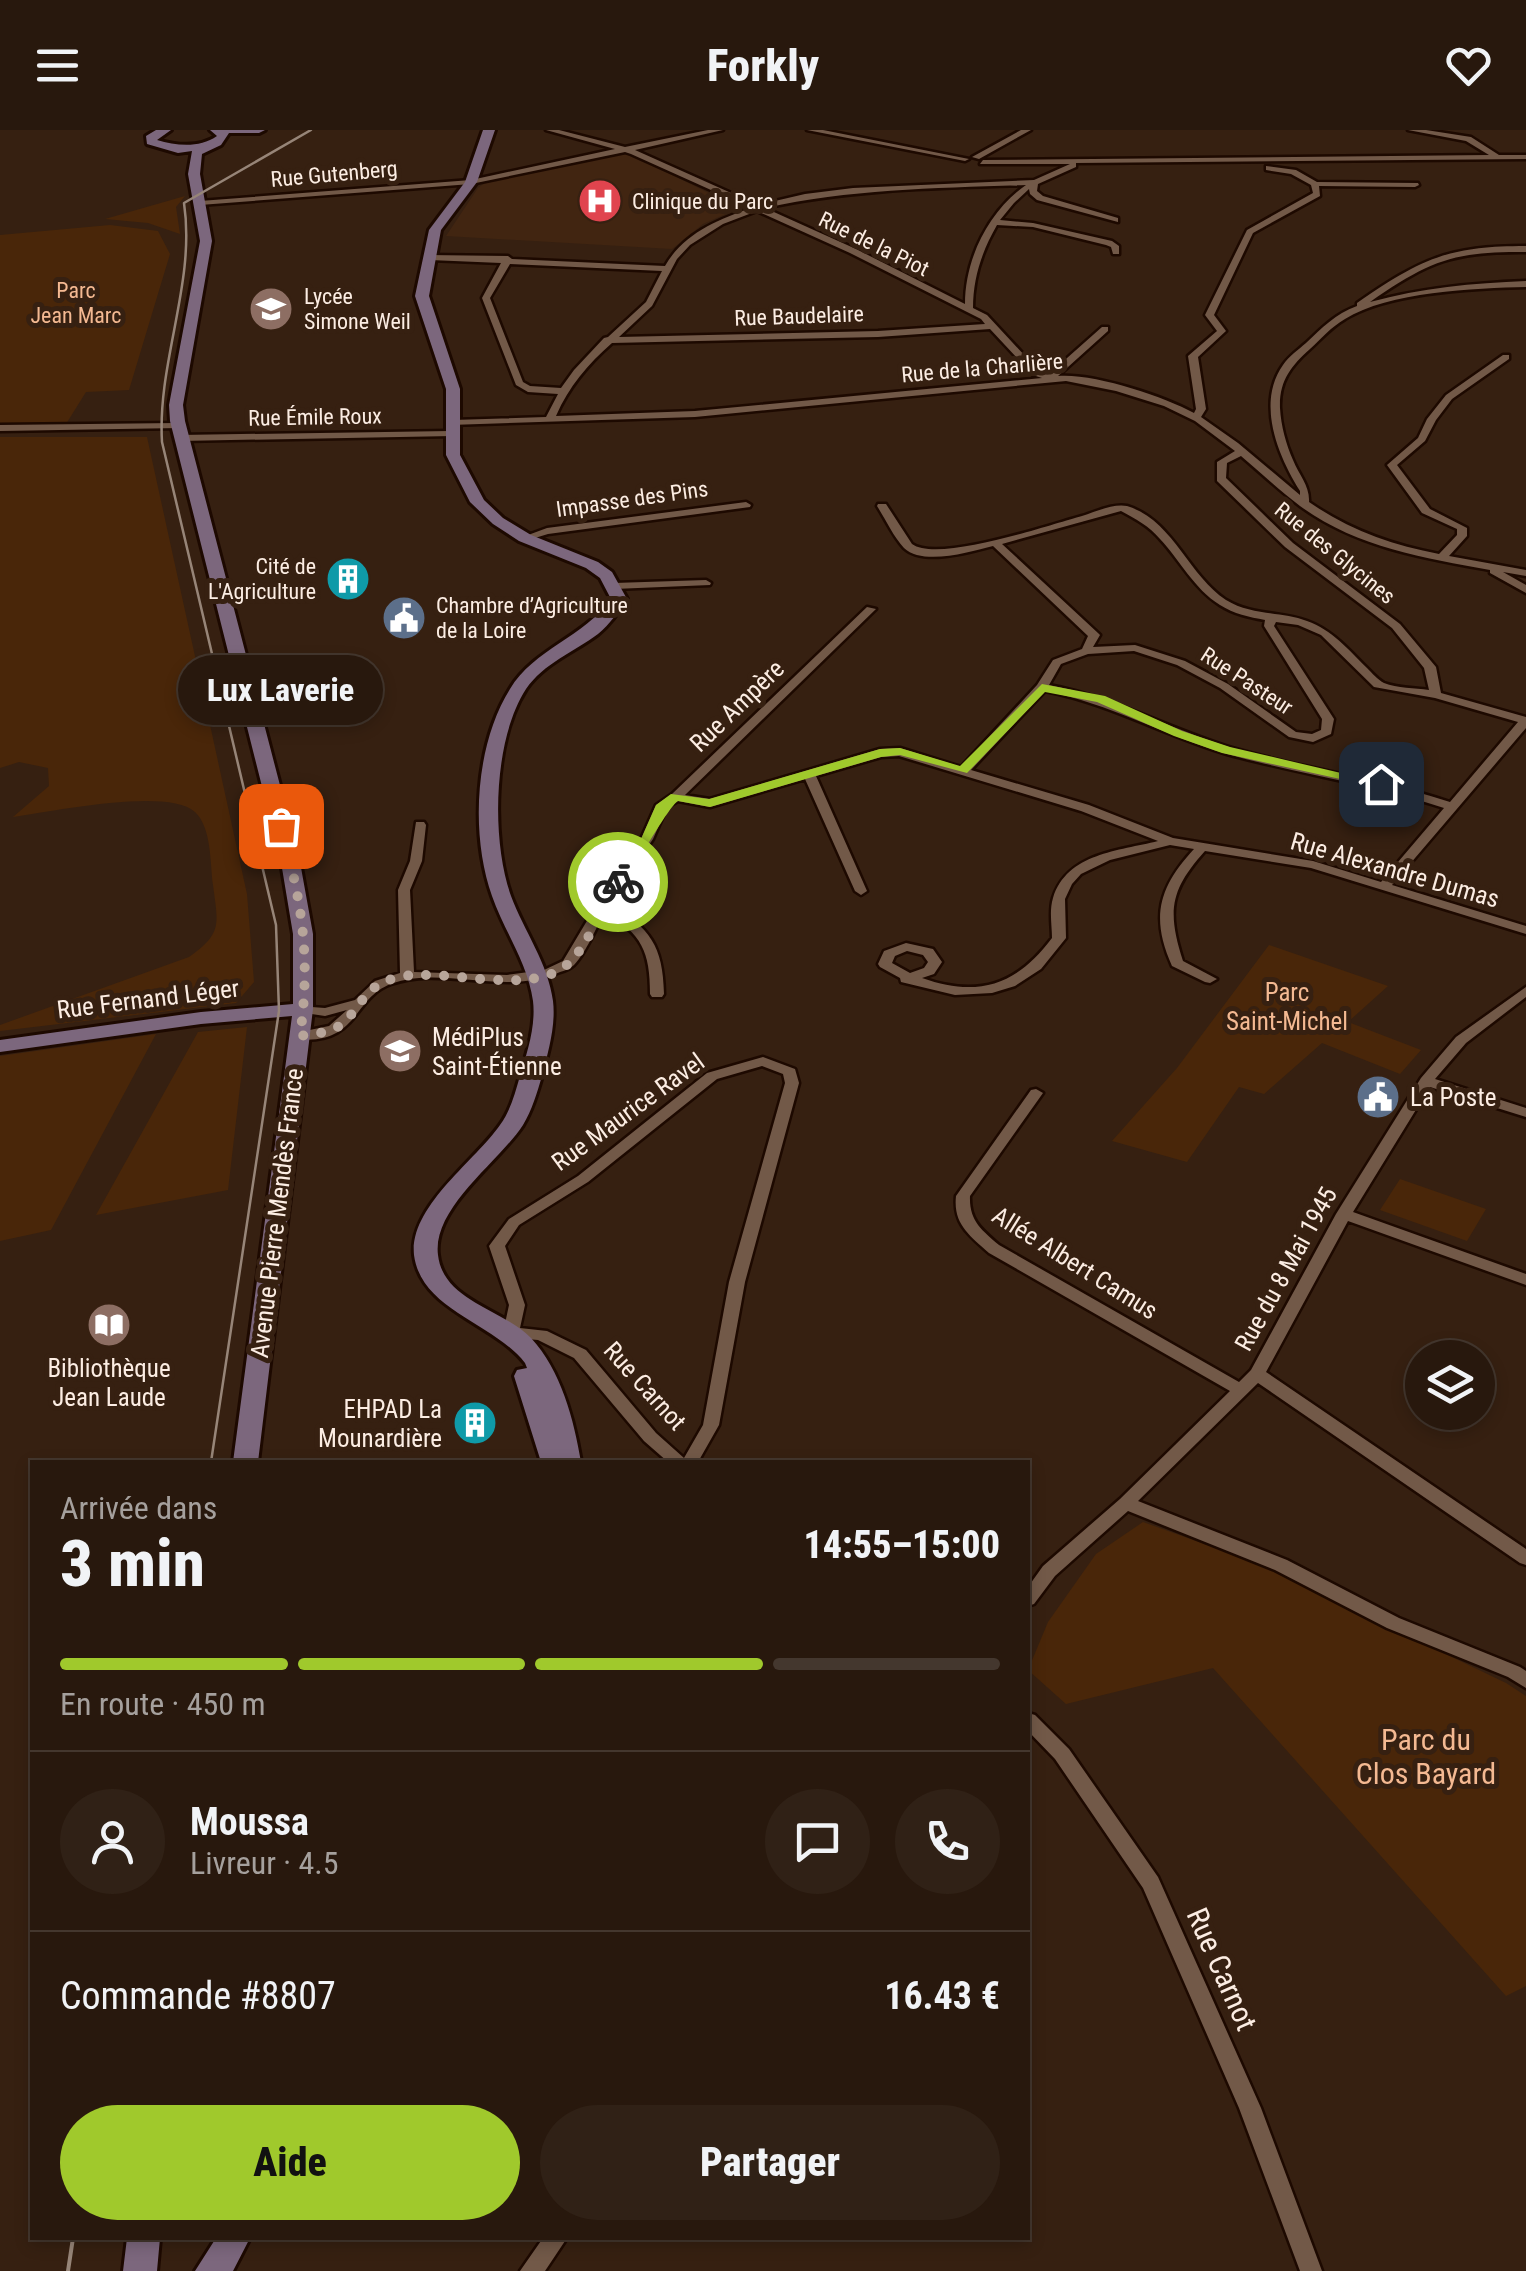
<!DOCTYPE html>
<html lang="fr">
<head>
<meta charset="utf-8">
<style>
	body { margin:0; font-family:"Roboto Condensed",sans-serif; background:#302116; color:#f1f3f6; height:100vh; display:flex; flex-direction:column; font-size:38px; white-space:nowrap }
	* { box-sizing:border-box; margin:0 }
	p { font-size:32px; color:#a5a09d }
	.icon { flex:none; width:55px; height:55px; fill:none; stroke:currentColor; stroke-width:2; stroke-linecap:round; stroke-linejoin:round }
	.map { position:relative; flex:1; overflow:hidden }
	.side { position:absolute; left:30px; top:1330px; width:1000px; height:780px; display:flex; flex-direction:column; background:#28180d; border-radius:0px; box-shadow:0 5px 15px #0003,0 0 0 2px #44372e }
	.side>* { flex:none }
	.fabs { position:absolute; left:1405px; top:1210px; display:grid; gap:20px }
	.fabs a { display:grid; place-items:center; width:90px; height:90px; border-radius:50%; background:#28180d; box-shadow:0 5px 15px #0003,0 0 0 2px #44372e; font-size:50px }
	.pin { position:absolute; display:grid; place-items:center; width:85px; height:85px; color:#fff; margin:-42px; border-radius:20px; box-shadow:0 5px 15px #0006 }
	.courier { position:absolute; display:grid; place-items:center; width:100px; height:100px; margin:-50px; border:8px solid #a0c92c; border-radius:50%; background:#fff; color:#222; box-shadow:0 2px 12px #0007 }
	.bubble { position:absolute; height:70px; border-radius:35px; background:#28180d; box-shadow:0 5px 15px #0003,0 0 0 2px #44372e; font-size:32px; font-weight:800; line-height:70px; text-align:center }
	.overview em { font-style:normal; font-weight:800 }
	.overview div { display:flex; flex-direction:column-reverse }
	.overview { display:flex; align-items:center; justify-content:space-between; height:170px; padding:0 30px }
	h1 { font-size:65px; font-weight:800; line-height:75px }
	.bar { display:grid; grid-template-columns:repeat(4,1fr); gap:15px 10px; align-content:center; height:120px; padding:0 30px }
	.bar i { height:12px; border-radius:8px; background:#44372e }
	.bar .selected { background:#a0c92c }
	.bar p { grid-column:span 4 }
	.line { display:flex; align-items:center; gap:25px; padding:0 30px; border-top:2px solid #44372e }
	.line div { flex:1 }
	.round { display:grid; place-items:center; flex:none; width:105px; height:105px; border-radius:52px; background:#302116 }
	.button { display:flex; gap:20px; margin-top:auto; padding:20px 30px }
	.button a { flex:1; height:115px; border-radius:60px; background:#a0c92c; color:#111; font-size:40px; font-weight:800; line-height:115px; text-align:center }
	.button a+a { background:#302116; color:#f1f3f6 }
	header { display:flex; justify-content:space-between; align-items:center; height:130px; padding:0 30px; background:#28180d; font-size:45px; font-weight:800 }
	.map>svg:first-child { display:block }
	.built { fill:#412511 }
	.green { fill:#492609 }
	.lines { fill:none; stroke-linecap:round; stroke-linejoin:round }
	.street-casing { stroke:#1d0900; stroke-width:5 }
	.secondary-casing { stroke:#1d0900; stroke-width:6 }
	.street { fill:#725948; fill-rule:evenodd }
	.secondary { fill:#7c677d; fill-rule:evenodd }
	.tram-far1 { stroke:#978578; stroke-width:2.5 }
	.tram { stroke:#978578; stroke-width:4 }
	.route { fill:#a0c92c }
	.done { stroke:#b7a59a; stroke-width:10; stroke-dasharray:0 18 }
	.labels { text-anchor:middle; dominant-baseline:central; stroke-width:10; stroke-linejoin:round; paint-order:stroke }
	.far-street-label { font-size:22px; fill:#fcede3; stroke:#362011 }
	.far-poi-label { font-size:22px; fill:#fcede3; stroke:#362011; text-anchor:start }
	.far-park-label { font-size:22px; fill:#f4b992; stroke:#362011 }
	.street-label { font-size:25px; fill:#fcede3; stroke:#362011 }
	.park-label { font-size:25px; fill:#f4b992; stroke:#362011 }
	.poi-label { font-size:25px; fill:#fcede3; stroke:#362011; text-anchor:start }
	.near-park-label { font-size:30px; fill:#f4b992; stroke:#362011 }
	.near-street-label { font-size:30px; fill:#fcede3; stroke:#362011 }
</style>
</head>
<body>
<header><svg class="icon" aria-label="menu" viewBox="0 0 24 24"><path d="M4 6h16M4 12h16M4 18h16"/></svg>Forkly<svg class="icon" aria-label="heart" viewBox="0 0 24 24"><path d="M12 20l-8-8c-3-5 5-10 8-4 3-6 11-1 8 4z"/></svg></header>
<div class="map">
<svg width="1526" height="2141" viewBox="0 0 1526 2141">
	<rect width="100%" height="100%" fill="#362011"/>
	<path class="built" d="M613,23L630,24L739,78L703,94L672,119L446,106L478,58L490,49Z"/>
	<path class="green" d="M185,66L176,77L180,104L148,93L105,89Z
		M110,95L158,101L170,124L129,260L86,262L66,294H0V105Z
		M0,307H147L247,764L254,852L236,873L0,901V895L189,827C223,803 218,794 213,755C210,734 212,698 195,682C168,657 50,682 13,687L49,656L48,638L19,632L0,638Z
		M1269,815L1388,856L1348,892L1421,920L1400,944L1322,913L1264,964L1239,957L1187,1032L1112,1011L1177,938Z
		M247,897L228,1060L96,1085L198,902Z
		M156,904L51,1100L0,1111V926Z
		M1400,1049L1486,1079L1467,1111L1380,1080Z
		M1143,1392L1252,1431L1506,1553L1526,1566V1856L1506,1866L1213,1538L1066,1574L1028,1540L1048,1492L1096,1424Z"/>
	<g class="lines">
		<defs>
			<path id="street" d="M546,0H559L625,17L708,0H723L635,20L758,75L805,64L853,58L1034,50L1070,34H980L983,30L1489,25L1466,11L1408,0H1426L1471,7L1499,25H1526V29L1076,33V37L1038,54L1037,61L1043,66L1118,88V92L1037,70L1030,64L1029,59L1014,73L1000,90L1033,93L1112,111L1119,116V124H1113L1111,117L1106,115L1033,97L997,95C982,121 973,148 973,178L987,185L1039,241L1049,244L1102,197H1108V201L1058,246C1093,243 1163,266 1194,283L1196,279L1188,226L1217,201L1205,185L1247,100L1313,63L1311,55L1291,44L1266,40V36L1296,40L1317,52L1418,53L1419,55L1415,57L1319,56L1320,66L1253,103L1214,185L1226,201L1198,227L1206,279L1201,287L1238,313L1300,365V361C1278,326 1256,273 1283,235C1289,226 1298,220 1306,213C1322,198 1335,184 1357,176V173C1421,129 1447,116 1526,116V122C1454,121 1429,131 1370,172C1421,158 1473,153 1526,151V157C1475,158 1388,162 1345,189C1331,197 1321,209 1310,219C1291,236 1279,251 1280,278C1281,296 1286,314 1293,330C1299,345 1310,356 1309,372C1349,400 1392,415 1439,424L1457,405V399L1422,383L1387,335L1418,308L1427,289L1446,265L1503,225H1509V229L1452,269L1436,290L1425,311L1397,335L1430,379L1467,398V406L1449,426L1526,440V446L1503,442L1526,455V463L1490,443V440C1423,428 1356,417 1300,376C1280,361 1261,343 1241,326L1227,333L1226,348L1293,413L1400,494L1436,537L1441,563L1526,587V598L1392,755L1526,796V804L1311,738L1205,721C1170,760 1167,781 1183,831L1217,849L1210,853L1205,852L1172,836C1150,787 1159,757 1194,719L1170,715L1110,730L1081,744L1072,754L1065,769L1066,808L1041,839L1015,856L992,863L955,865L901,852L900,848L880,837L878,834L884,821L906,813L933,819L942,832L934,844L922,848C978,868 1017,855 1052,808C1052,795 1049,781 1053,768C1067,723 1119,721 1158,711L1081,681L899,626L881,627L816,646L867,761L861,765L855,761L805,649L710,677L678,671L667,677L653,709L610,773C650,799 663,815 664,864L662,867H652L650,864C650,821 642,805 605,781C597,796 586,823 574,835C571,838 564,841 560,842C505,867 443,835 391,854C352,868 359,916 295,909L293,906L295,903L329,896L347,880L325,886L298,882L296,879L298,876L325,878L355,870L375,851L400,843L398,760L410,731L416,692H424L426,695L422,731L410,760L414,842L507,845L544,840L563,831L600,769L641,709L656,675L672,664L867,477L876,479L685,665L710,669L880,619L900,618L961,637L1037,555L1053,530L1082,519L1088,506L993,416C970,422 923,436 904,418C893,406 886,390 877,376L878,374H886L912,414C938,433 1049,395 1082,386C1095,382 1114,373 1127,376C1173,390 1188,445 1226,470C1252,486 1281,481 1307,491C1332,500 1348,519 1367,538C1372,543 1378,550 1384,553C1397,558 1415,558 1429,560L1424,538L1392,498L1285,417L1217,351V332L1235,321L1195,291L1164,276L1116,261L1066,251L695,287L450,295L448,293L453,290L546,287L558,264L528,262L516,255L482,168L501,133L430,130L426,127L427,125L508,126L512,129L665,136C683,104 717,90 751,78L631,24L625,22L471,54L200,75L196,73L200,71L471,50L615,19ZM1026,55C989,81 965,128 965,174L856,119L765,78C851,59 938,58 1026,55ZM757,81L850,123L981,189L985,194L878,201L619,207L652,176L677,129L690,115L723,94ZM510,134L662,141L646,172L608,207L604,208L574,240L561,258L530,256L523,252L490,168ZM990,199L1033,245L1042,248L695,281L556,286C569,256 588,234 612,213L878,207ZM1121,381C1136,389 1149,396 1160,409C1180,430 1194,459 1220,475C1234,484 1249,487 1265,490L1264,496L1322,589L1321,600L1312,604L1296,602L1228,554L1185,531L1135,515L1093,517L1100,505L1098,503L1002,414ZM1276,492L1298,495L1321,505L1374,557L1435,568L1518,592L1450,672C1378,648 1304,639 1232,618C1170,599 1113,567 1049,555L1061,534L1088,524L1134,521L1177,535L1220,558L1289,607L1313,612L1331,604L1334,589L1274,496ZM1045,561C1109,573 1165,606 1227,624C1299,644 1373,654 1444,678L1381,752L1313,731L1173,708L1089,675L971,640ZM907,821L923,825L928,832L924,838L910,843L892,833L895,826Z
				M807,0H823L969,29L965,31Z
				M1021,0H1031L979,29L972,27Z
				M177,293L182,296L180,298L0,301V295Z
				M450,301L453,302V306L180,311L175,308L180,305Z
				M746,372L751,375L750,377L548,404L525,411L520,408L547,398Z
				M706,450L711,453L710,455L614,459L609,456L614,453Z
				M1526,857V867L1466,913L1435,949L1526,978V987L1430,957L1353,1082L1526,1144V1155L1348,1091L1266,1242L1526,1419V1435L1520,1433L1258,1253L1138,1371L1287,1430L1399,1488L1520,1537L1526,1541V1558L1508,1547L1387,1498L1275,1440L1128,1381L1055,1446L1034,1474L1028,1476V1457L1043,1436L1120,1369L1230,1261L989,1123C969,1105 953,1094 956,1066L1031,960L1036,959L1043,963L970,1066C969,1091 982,1100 999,1115L1239,1252L1251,1240L1336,1084L1421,948L1456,907Z
				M763,927L795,939L799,953L745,1152L719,1295L698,1332H668L644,1311L574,1228L538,1210L505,1207L503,1203L509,1175L489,1116L509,1089L578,1046L707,943ZM762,936L783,944L785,953L729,1152L703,1295L684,1328L656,1303L586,1220L547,1201L520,1198L525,1175L505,1116L519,1095L588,1052L717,949Z
				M1028,1583L1035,1585L1069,1619L1158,1747L1261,1978L1322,2141H1300L1239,1978L1143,1758L1055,1629L1028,1601Z
				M543,2108H567L545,2141H520Z"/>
			<path id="secondary" d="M156,0H171L157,10C177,16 200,18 217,6L210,0H265L259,3H229L221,15L202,24L200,44L212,111L183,275L185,291L300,732L313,804V879L258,1332H233L292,886L201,894L0,922V910L201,882L293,874V804L281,732L170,291L169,275L200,111L188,44L192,21L178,23L147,14L146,6Z
				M483,0H495L477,52L441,100L429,166L460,259V325L484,370L503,388L531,405L598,432L612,442L627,469C618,482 610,494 598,504C574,522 544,533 526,559C493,610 491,710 511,766C524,801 548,833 553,871C556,896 548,922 542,946C537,963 532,980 523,995C499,1032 432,1078 438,1125C443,1171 503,1179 531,1208C561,1240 574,1290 581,1332H541L514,1246L517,1240L527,1238L525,1233C494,1193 421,1180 414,1125C409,1077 475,1031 500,995C511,980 515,963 520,946C527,923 536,896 533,871C528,833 504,801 492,766C470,704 475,615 510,559C534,519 584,507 611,469L600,448L586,438L519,411L493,394L470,372L446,325V259L415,166L429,100L465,52Z
				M127,2108H160L157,2141H123Z
				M216,2108H250L233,2141H195Z"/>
		</defs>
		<use href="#street" class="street-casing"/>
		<use href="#secondary" class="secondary-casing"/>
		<use href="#street" class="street"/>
		<use href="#secondary" class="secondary"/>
		<path class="tram-far1" d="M211,1332L279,881L276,795L162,312C157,232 196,153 184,73L311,0"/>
		<path class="tram" d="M68,2141L73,2108"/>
	</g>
	<path class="route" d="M1042,554L1105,566L1182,601L1230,617L1388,654L1381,658L1222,623L1174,606L1097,572L1045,562L967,643L900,625L881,627L710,677L678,671C668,677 634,739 623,755L611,752L641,709L656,675L671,664L709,669L880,619L900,618L960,636Z"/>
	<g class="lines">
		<path class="done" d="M281,696C302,773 311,826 300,906C314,904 332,903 343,893C364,874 363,857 395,848C442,835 532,870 570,832C591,811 601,776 618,752"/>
	</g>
	<defs>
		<symbol id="hospital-disc" viewBox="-11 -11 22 22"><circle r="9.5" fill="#e0444e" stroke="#362011"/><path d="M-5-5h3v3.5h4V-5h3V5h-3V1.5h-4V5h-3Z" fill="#fff"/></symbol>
		<symbol id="school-disc" viewBox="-11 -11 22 22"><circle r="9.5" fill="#8d6e63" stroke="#362011"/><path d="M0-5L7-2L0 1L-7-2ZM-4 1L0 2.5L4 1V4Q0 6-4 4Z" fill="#fff"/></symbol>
		<symbol id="building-disc" viewBox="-11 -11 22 22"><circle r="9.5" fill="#0f9aa8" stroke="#362011"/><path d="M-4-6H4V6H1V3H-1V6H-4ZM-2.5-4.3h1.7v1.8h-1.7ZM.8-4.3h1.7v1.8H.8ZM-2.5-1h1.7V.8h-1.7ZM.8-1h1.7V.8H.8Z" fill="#fff"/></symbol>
		<symbol id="civic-disc" viewBox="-11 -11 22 22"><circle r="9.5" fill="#5c6f8a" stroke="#362011"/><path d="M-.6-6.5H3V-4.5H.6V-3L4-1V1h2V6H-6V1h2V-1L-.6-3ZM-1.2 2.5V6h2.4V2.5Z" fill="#fff"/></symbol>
		<symbol id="university-disc" viewBox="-11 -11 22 22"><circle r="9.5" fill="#8d6e63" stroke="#362011"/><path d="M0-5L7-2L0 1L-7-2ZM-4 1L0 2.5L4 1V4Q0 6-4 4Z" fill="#fff"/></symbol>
		<symbol id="library-disc" viewBox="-11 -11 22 22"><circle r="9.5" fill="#8d6e63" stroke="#362011"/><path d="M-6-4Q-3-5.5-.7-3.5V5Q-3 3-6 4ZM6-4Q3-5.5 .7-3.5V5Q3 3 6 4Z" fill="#fff"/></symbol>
	</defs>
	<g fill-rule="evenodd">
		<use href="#hospital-disc" x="575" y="46" width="50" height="50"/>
		<use href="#school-disc" x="246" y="154" width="50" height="50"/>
		<use href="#building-disc" x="323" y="424" width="50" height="50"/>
		<use href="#civic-disc" x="379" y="463" width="50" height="50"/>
		<use href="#university-disc" x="375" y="896" width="50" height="50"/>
		<use href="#civic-disc" x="1353" y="942" width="50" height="50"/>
		<use href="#library-disc" x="84" y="1170" width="50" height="50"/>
		<use href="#building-disc" x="450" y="1268" width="50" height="50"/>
	</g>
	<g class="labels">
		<g class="far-street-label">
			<text transform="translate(334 44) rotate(-5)">Rue Gutenberg</text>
			<text transform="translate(874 114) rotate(26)">Rue de la Piot</text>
			<text transform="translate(799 186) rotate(-2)">Rue Baudelaire</text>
			<text transform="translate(982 238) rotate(-5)">Rue de la Charlière</text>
			<text transform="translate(315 287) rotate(-1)">Rue Émile Roux</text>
			<text transform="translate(632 369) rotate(-8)">Impasse des Pins</text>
			<text transform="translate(1335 423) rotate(39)">Rue des Glycines</text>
			<text transform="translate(1247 551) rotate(33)">Rue Pasteur</text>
		</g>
		<g class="far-poi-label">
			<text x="632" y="71">Clinique du Parc</text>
			<text x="304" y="166">Lycée<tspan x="304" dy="25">Simone Weil</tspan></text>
			<text x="316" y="436" text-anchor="end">Cité de<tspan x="316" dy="25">L'Agriculture</tspan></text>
			<text x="436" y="475">Chambre d’Agriculture<tspan x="436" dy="25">de la Loire</tspan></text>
		</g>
		<g class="far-park-label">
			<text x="76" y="160">Parc<tspan x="76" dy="25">Jean Marc</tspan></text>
		</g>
		<g class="street-label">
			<text transform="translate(737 576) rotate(-44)">Rue Ampère</text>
			<text transform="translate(1395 740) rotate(16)">Rue Alexandre Dumas</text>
			<text transform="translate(148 869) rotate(-7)">Rue Fernand Léger</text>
			<text transform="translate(628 982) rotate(-36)">Rue Maurice Ravel</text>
			<text transform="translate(277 1083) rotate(-83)">Avenue Pierre Mendès France</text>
			<text transform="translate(1075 1133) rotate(32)">Allée Albert Camus</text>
			<text transform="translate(1286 1139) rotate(-61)">Rue du 8 Mai 1945</text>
			<text transform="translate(645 1256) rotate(48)">Rue Carnot</text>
		</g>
		<g class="park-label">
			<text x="1287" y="862">Parc<tspan x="1287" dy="29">Saint-Michel</tspan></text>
		</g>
		<g class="poi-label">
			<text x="432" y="907">MédiPlus<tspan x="432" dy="29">Saint-Étienne</tspan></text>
			<text x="1410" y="967">La Poste</text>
			<text x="109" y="1238" text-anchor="middle">Bibliothèque<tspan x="109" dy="29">Jean Laude</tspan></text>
			<text x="442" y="1279" text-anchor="end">EHPAD La<tspan x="442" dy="29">Mounardière</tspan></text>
		</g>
		<g class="near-park-label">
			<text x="1426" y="1609">Parc du<tspan x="1426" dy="34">Clos Bayard</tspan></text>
		</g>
		<g class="near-street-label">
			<text transform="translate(1222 1839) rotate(66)">Rue Carnot</text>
		</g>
	</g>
</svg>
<div class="fabs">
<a><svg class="icon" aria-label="layers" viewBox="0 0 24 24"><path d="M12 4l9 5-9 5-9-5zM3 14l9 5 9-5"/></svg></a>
</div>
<div class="pin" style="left:281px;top:696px;background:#ea580c"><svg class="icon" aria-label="bag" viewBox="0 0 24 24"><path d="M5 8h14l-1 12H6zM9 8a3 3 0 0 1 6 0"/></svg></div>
<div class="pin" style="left:1381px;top:654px;background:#1f2937"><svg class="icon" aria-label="home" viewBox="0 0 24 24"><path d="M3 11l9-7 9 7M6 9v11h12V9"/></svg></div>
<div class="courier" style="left:618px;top:752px"><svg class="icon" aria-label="bike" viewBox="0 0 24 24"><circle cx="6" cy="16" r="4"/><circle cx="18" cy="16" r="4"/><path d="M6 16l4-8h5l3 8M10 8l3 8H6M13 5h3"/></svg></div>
<div class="bubble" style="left:178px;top:525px;width:205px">Lux Laverie</div>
<section class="side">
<div class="overview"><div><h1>3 min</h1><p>Arrivée dans</p></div><em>14:55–15:00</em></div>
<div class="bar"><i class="selected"></i><i class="selected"></i><i class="selected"></i><i></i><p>En route · 450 m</p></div>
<div class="line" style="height:180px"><a class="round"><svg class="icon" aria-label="person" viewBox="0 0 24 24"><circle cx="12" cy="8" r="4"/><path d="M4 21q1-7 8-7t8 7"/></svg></a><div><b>Moussa</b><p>Livreur · 4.5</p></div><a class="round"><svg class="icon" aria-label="chat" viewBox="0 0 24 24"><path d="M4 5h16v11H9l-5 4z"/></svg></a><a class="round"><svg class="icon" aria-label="phone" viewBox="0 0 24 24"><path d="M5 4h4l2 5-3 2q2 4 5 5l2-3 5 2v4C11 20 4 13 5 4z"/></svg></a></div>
<div class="line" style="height:130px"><div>Commande #8807</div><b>16.43 €</b></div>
<div class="button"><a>Aide</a><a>Partager</a></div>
</section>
</div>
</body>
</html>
